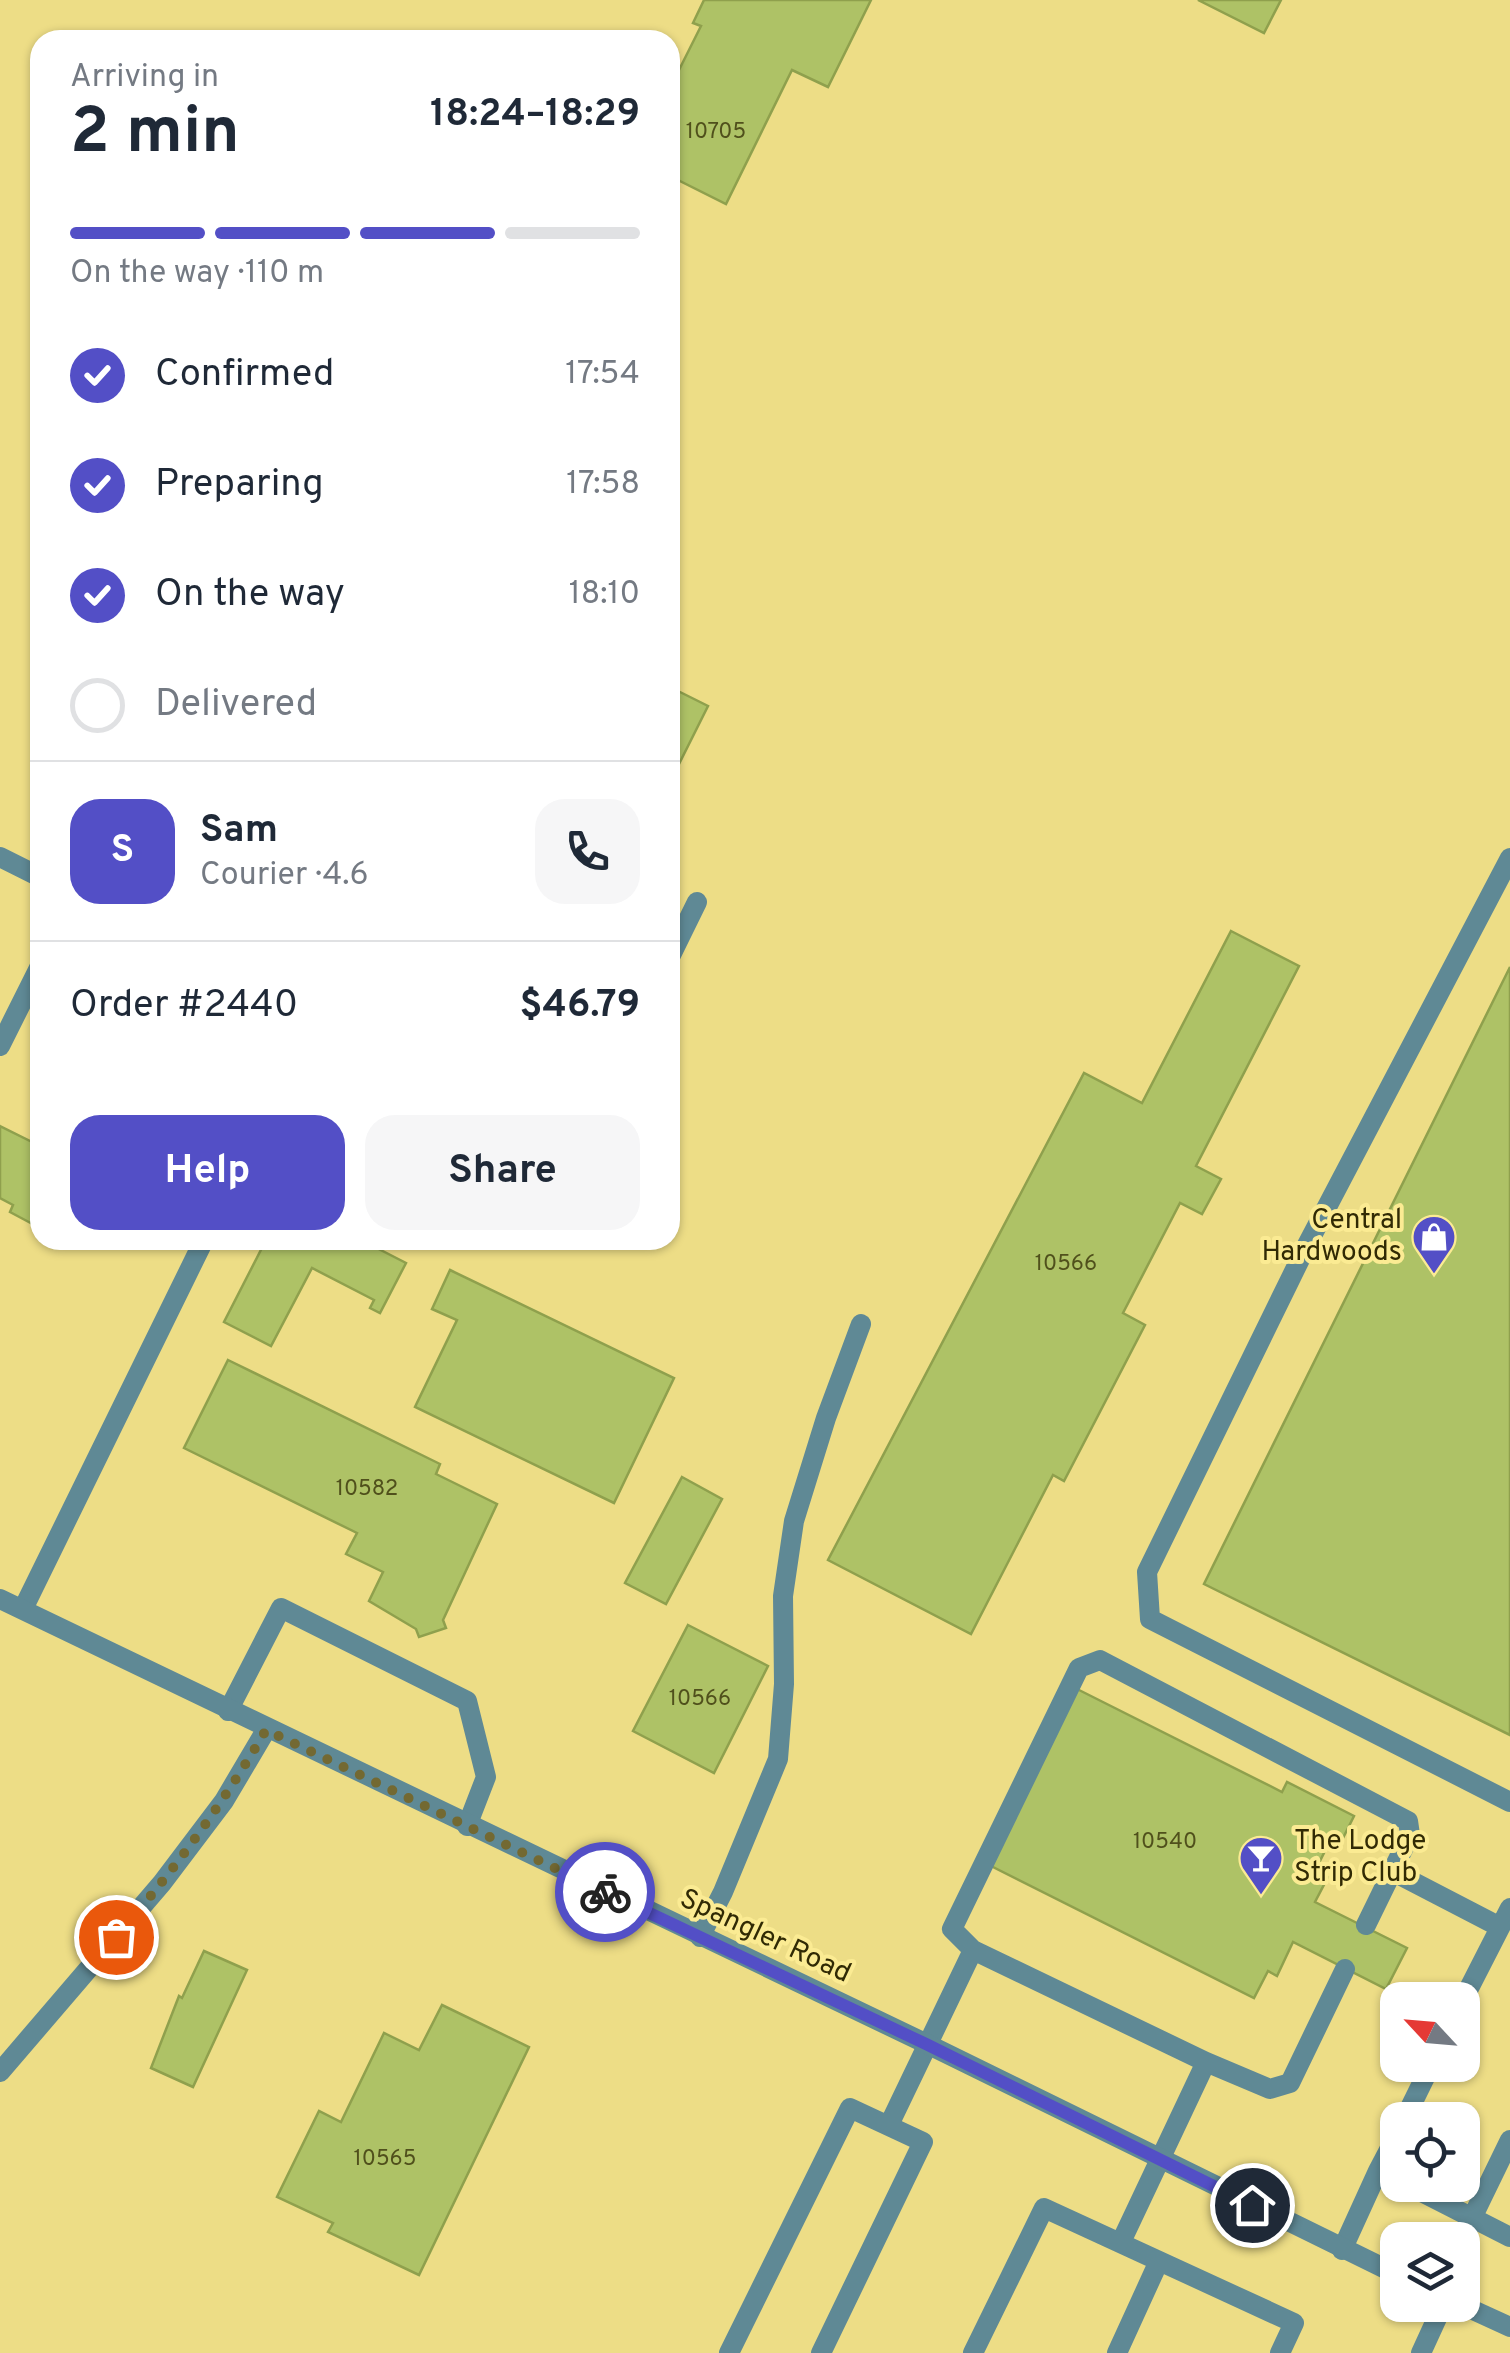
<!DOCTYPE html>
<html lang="en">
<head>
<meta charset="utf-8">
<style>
	body { margin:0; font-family:Overpass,sans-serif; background:#f6f6f7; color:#1f2937; height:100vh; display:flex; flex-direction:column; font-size:38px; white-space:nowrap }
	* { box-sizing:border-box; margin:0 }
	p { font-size:32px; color:#747a83 }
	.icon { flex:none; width:55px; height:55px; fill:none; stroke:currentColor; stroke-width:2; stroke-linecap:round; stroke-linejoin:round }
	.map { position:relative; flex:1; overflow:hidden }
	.sheet { position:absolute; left:30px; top:30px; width:650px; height:1220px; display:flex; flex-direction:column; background:#fff; border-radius:30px; box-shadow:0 2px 8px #0004 }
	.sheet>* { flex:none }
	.needle { width:65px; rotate:296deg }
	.buttons { position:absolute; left:1380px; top:1982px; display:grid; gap:20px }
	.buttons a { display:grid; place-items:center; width:100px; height:100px; border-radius:20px; background:#fff; box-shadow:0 2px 8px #0004; font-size:50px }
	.pin { position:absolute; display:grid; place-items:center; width:85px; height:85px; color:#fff; margin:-42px; border:5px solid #fff; border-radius:50%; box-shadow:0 2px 10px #0007 }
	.courier { position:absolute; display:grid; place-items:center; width:100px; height:100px; margin:-50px; border:8px solid #534fc6; border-radius:50%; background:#fff; color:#222; box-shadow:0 2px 12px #0007 }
	.head em { font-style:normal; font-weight:700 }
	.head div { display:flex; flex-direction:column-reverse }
	.head { display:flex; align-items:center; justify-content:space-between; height:170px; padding:0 40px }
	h1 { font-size:65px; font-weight:700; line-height:75px }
	.bar { display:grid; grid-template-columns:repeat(4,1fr); gap:15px 10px; align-content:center; height:120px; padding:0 40px }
	.bar i { height:12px; border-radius:8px; background:#e0e1e3 }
	.bar .active { background:#534fc6 }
	.bar p { grid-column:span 4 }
	.line { display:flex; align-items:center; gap:25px; padding:0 40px; border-top:2px solid #e0e1e3 }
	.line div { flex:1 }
	.round { display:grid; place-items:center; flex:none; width:105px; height:105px; border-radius:30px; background:#f6f6f7 }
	ol { padding:0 40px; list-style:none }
	li { display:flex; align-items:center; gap:30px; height:110px }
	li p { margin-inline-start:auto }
	li .icon { padding:10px; border-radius:50%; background:#534fc6; color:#fff; stroke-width:4 }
	li:last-child { color:#747a83 }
	li i { width:55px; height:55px; border:5px solid #e0e1e3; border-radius:50% }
	.button { display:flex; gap:20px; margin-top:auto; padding:20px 40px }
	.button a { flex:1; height:115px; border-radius:30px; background:#534fc6; color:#fff; font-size:40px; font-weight:700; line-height:115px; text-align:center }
	.button a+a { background:#f6f6f7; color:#1f2937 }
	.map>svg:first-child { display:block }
	.building { fill:#aec266; stroke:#8fa04d; stroke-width:2.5 }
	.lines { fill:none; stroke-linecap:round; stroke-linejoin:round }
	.service { stroke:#5f8995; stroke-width:20 }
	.minor { stroke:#5f8995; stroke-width:20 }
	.done { stroke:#736932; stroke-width:10; stroke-dasharray:0 18 }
	.route { stroke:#534fc6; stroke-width:12 }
	.labels { text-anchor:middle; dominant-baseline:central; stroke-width:8; stroke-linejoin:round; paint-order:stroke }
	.number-label { font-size:22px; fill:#50501c }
	.poi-label { font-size:28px; fill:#312a04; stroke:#fbeb93; text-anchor:end }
	.street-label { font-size:28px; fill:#312a04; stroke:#fbeb93 }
</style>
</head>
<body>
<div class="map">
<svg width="1510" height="2353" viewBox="0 0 1510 2353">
	<rect width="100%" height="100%" fill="#eddd86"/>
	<path class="building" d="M704,0H871L828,87L792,70L726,204L670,176V88L701,26L693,23Z
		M1198,0H1281L1264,33Z
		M670,687L708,706L670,782Z
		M1231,931L1299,966L1196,1166L1221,1179L1202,1214L1180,1203L1123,1313L1145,1325L1064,1481L1053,1475L971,1634L828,1560L1084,1073L1142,1103Z
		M1510,967V1735L1204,1584Z
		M0,1126L40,1146V1228L10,1212L13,1205L0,1198Z
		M266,1240H361L406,1263L380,1313L370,1308L374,1300L312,1268L271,1346L224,1322Z
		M450,1270L674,1378L614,1503L415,1407L457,1320L432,1309Z
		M228,1360L440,1464L436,1474L497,1504L443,1620L446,1628L419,1637L416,1629L369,1601L383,1572L346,1554L357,1533L184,1448Z
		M682,1477L722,1499L666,1604L625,1583Z
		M688,1625L768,1666L714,1773L633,1731Z
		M1077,1689L1282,1792L1287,1782L1354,1816L1340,1844L1331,1839L1315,1871L1328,1877L1315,1902L1407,1948L1386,1989L1293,1942L1277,1976L1268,1971L1254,1998L989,1865Z
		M204,1951L247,1970L193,2087L151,2068L179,1996L182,1998Z
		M442,2005L529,2047L419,2275L328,2232L333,2223L277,2197L319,2111L341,2122L384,2033L419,2050Z"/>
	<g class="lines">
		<path class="service" d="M0,857L40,877
			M1510,858L1307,1245L1147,1572L1150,1619L1510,1802
			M670,957L697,902
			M0,1046L40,966
			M23,1609L204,1240
			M228,1711L281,1608L467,1701L486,1777L467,1826
			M1392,1871L1500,1927
			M700,1937L723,1892L778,1759L784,1684L783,1596L794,1521L826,1418L861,1324
			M973,1950L1206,2062L1270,2089L1290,2083L1345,1969
			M1462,2002L1510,1908
			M0,2072L162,1883L224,1801L266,1730
			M1404,2120L1431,2065
			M889,2125L973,1950L952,1929L1079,1668L1100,1660L1408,1821L1410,1835L1366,1925
			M1398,2133L1378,2171L1398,2180
			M1408,2185L1510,2237
			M1472,2218L1510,2140
			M1121,2242L1206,2062
			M1342,2250L1378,2171
			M729,2353L850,2108L923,2142L821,2353
			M973,2353L1044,2208L1294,2323L1280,2353
			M1117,2353L1159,2261
			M1421,2353L1443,2305"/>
		<path class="minor" d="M0,1599L927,2044L1398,2275
			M1462,2305L1510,2327"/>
	</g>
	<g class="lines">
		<path class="done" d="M116,1937C175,1869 221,1807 266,1730L605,1892"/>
		<path class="route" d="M605,1892L926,2044L1252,2205"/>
	</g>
	<defs>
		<symbol id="shop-pin" viewBox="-11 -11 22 30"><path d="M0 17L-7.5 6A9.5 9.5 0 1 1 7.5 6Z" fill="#534fc6" stroke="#fbeb93"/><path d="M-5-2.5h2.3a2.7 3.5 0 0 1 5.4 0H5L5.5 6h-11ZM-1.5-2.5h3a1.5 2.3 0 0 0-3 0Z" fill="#fff"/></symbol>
		<symbol id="bar-pin" viewBox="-11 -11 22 30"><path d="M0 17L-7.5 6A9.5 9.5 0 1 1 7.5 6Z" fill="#534fc6" stroke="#fbeb93"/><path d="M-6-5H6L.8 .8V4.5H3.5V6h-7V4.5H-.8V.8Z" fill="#fff"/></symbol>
	</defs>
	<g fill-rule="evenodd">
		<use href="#shop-pin" x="1409" y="1212" width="50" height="68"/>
		<use href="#bar-pin" x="1236" y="1833" width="50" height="68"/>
	</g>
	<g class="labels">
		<g class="number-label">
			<text x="716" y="132">10705</text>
			<text x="1066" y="1264">10566</text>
			<text x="367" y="1489">10582</text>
			<text x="700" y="1699">10566</text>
			<text x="1165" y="1842">10540</text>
			<text x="385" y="2159">10565</text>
		</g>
		<g class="poi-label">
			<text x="1402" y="1221">Central<tspan x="1402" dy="32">Hardwoods</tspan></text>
			<text x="1294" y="1842" text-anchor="start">The Lodge<tspan x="1294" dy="32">Strip Club</tspan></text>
		</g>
		<g class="street-label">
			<text transform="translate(765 1937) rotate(25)">Spangler Road</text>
		</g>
	</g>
</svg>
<div class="buttons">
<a><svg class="needle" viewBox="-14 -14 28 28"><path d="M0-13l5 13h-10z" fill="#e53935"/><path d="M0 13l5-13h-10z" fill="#747a83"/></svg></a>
<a><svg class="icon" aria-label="locate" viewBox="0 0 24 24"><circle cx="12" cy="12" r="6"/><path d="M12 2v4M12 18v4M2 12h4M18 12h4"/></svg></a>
<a><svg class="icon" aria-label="layers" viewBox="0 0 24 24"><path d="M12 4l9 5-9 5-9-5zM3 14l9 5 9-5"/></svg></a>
</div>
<div class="pin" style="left:116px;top:1937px;background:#ea580c"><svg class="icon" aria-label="bag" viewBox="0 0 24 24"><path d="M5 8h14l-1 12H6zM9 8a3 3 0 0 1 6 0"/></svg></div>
<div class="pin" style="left:1252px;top:2205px;background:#1f2937"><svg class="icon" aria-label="home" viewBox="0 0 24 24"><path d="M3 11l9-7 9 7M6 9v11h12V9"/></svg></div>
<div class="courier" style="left:605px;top:1892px"><svg class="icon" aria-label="bike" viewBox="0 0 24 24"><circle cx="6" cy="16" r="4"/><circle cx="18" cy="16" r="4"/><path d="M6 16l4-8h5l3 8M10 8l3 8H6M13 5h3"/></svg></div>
<section class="sheet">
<div class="head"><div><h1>2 min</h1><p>Arriving in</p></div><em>18:24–18:29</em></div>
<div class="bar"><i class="active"></i><i class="active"></i><i class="active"></i><i></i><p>On the way · 110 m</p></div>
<ol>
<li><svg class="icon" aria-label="check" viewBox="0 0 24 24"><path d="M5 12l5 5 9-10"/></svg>Confirmed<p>17:54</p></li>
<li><svg class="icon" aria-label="check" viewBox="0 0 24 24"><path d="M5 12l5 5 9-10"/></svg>Preparing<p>17:58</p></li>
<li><svg class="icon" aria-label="check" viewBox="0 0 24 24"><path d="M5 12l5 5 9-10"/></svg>On the way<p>18:10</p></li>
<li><i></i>Delivered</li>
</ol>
<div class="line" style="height:180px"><b class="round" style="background:#534fc6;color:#fff">S</b><div><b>Sam</b><p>Courier · 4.6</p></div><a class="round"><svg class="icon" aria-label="phone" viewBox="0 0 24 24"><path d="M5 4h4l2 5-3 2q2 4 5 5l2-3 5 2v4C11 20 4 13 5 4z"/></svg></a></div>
<div class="line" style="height:130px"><div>Order #2440</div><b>$46.79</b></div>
<div class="button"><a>Help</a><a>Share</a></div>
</section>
</div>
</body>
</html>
